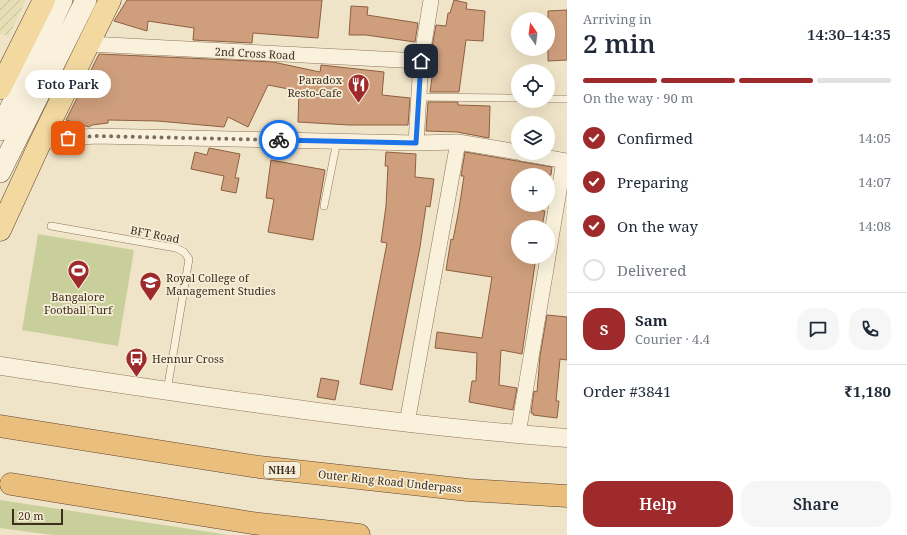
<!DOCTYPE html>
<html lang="en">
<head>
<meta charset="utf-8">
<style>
	body { margin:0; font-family:"Noto Serif",serif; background:#f6f6f7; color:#1f2937; height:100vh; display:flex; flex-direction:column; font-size:15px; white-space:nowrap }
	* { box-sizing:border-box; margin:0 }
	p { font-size:13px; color:#747a83 }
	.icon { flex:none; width:22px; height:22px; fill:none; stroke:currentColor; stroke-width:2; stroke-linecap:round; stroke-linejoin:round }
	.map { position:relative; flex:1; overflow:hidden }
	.drawer { display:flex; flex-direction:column; background:#fff; width:340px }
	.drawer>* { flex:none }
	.needle { width:26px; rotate:346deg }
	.tools { position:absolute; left:511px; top:12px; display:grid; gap:8px }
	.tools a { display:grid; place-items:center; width:44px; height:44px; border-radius:50%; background:#fff; box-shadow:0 4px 16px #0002; font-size:20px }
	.scale { position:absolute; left:12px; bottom:10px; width:51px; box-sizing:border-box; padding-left:4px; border:2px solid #3d2e20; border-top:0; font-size:11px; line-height:14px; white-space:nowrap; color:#3d2e20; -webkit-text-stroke:3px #f7eed8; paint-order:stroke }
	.pin { position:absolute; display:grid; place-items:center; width:34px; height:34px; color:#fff; margin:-17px; border-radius:8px; box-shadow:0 2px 6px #0006 }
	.courier { position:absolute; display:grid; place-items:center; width:40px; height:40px; margin:-20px; border:3px solid #1a73e8; border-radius:50%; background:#fff; color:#222; box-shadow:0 1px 5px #0007 }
	.bubble { position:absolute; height:28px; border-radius:14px; background:#fff; box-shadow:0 4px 16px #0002; font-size:13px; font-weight:600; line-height:28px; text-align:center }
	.summary em { font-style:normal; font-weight:600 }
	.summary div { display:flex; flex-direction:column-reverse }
	.summary { display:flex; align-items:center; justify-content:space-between; height:68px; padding:0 16px }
	h1 { font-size:26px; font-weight:600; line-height:30px }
	.bar { display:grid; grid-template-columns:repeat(4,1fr); gap:6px 4px; align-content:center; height:48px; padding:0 16px }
	.bar i { height:5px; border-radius:3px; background:#e0e1e3 }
	.bar .active { background:#9e2a2b }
	.bar p { grid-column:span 4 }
	.line { display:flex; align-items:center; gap:10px; padding:0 16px; border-top:1px solid #e0e1e3 }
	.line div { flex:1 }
	.round { display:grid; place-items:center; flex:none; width:42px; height:42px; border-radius:16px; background:#f6f6f7 }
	ol { padding:0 16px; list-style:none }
	li { display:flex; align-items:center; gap:12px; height:44px }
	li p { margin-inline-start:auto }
	li .icon { padding:4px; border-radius:50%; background:#9e2a2b; color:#fff; stroke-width:4 }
	li:last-child { color:#747a83 }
	li i { width:22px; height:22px; border:2px solid #e0e1e3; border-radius:50% }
	.action { display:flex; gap:8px; margin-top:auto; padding:8px 16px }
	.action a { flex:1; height:46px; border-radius:16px; background:#9e2a2b; color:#fff; font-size:16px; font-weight:600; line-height:46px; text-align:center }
	.action a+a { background:#f6f6f7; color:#1f2937 }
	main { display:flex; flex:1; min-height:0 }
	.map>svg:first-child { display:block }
	.farmland { fill:url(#farmland-furrows) }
	.green { fill:#c9cf9b }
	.building { fill:#cf9f7d; stroke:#8d5f41 }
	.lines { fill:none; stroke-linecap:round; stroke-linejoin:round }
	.service-casing { stroke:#8d765c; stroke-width:8 }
	.minor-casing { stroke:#8d765c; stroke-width:16 }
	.tertiary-casing { stroke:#8d765c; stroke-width:19 }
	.secondary-casing { stroke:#6f573f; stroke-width:22 }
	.primary-casing { stroke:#5b4430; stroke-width:23 }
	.trunk-casing { stroke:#5b4430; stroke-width:23 }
	.service { stroke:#faf1dc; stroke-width:7 }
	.minor { stroke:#faf1dc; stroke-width:15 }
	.tertiary { stroke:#faf1dc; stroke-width:18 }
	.secondary { stroke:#faf1dc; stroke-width:21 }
	.primary { stroke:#f3d9a0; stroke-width:22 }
	.trunk { stroke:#eabe7c; stroke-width:22 }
	.done { stroke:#7c6e5b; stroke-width:4; stroke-dasharray:0 7.2 }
	.route { stroke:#1a73e8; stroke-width:5 }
	.labels { text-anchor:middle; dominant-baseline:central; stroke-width:3.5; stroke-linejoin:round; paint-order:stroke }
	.shield { fill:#f7eed8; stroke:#756857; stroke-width:1 }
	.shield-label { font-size:10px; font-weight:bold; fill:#3d2e20 }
	.street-label { font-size:11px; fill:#3d2e20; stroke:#f7eed8 }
	.poi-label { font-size:11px; fill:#3d2e20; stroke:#f7eed8; text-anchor:start }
</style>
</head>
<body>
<main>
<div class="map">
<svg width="567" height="535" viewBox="0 0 567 535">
	<defs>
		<pattern id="farmland-furrows" width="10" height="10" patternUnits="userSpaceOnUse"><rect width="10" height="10" fill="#e6deb5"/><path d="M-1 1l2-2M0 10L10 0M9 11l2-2" fill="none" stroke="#c6bf9b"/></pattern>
	</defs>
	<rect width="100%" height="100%" fill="#f0e4c8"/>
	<path class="farmland" d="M0,0H26L9,36L0,34Z"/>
	<path class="green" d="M38,234L134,250L118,346L22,330Z
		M0,500L229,535H53L0,528Z"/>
	<path class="building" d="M127,0H322L318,38L253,33L252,43L193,40L194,28L148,21L147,31L114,21Z
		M454,0L467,3L466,9L485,11L483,41L466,40L459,92H430L436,48L432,47L436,25L446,26L448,13H450Z
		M351,6L368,7L367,15L418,23L415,42L366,35H349Z
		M567,10V60L548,61V11Z
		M99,54L273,62L320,72L321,65L384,72L382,95L410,98L408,125H349L298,122L299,91L268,85L248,127L228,117L224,127L158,121L108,120V123L92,125L89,127L66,120Z
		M428,102H458V105L490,106L489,138L457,132L426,131Z
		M209,148L240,154L235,178H239L236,193L221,190L224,176L191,169L195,152L207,155Z
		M386,152L416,154L415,177L434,179L430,207L426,206L420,247L392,390L360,384L387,243L381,242L386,206L388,166H385Z
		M465,152L552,167L551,175H518V205H543L542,211H545L542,227H518V257H536L522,354L501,350L499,385L517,388L513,410L469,402L472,381H476L477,353L435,348L437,332L482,338L492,277L446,270L451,239L453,240L459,209L464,176H461Z
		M271,160L325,170L313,240L268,232L274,199L266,198Z
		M547,315L567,317V360L560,359L556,401H559L557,418L533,415V413H531L534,391L537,392L540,356Z
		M321,378L339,381L335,400L317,397Z"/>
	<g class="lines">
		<defs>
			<path id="service" d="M418,97L518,98
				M548,99H567
				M324,206L337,141
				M51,226L176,248L184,252L189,259L167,391"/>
			<path id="minor" d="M89,44L421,61
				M41,141L95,136L416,143L458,142L518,152
				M416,143L421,61L431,0
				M521,153L567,161
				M548,256L564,161
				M407,423L458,142
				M518,434L548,257"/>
			<path id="tertiary" d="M0,366C189,394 377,424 567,438"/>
			<path id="secondary" d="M0,130L62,0
				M0,172L86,0"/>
			<path id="primary" d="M0,88L44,0
				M0,230L41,141L110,0"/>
			<path id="trunk" d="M0,426L259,467L468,490L567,496
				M11,484L252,523L359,535"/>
		</defs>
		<use href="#service" class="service-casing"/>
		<use href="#minor" class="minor-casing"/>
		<use href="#tertiary" class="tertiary-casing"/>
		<use href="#secondary" class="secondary-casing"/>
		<use href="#primary" class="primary-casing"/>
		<use href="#trunk" class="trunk-casing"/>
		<use href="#service" class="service"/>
		<use href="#minor" class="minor"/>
		<use href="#tertiary" class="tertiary"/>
		<use href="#secondary" class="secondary"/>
		<use href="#primary" class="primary"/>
		<use href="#trunk" class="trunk"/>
	</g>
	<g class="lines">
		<path class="done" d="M68,138L95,136L279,140"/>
		<path class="route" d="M279,140L416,143L421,61"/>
	</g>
	<defs>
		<symbol id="restaurant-pin" viewBox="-11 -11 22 30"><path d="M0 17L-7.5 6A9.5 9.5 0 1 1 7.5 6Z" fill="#9e2a2b" stroke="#f7eed8"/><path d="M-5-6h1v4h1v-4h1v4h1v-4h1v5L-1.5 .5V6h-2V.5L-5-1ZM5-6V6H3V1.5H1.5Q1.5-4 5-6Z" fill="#fff"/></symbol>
		<symbol id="stadium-pin" viewBox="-11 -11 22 30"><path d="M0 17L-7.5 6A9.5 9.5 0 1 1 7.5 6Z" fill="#9e2a2b" stroke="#f7eed8"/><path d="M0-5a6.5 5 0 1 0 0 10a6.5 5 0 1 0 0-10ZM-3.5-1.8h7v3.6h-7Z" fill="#fff"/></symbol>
		<symbol id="university-pin" viewBox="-11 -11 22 30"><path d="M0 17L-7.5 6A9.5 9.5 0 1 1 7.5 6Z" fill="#9e2a2b" stroke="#f7eed8"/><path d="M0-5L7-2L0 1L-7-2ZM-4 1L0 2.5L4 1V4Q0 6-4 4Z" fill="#fff"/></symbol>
		<symbol id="bus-pin" viewBox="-11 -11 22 30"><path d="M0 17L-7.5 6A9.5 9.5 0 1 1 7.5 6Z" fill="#9e2a2b" stroke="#f7eed8"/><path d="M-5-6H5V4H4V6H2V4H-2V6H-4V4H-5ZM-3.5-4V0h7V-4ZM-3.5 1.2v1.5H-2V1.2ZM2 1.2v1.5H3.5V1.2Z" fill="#fff"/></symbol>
	</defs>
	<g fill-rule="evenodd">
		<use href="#restaurant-pin" x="346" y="72" width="25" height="34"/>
		<use href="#stadium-pin" x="66" y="258" width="25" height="34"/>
		<use href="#university-pin" x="138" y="270" width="25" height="34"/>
		<use href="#bus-pin" x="124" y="346" width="25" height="34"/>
	</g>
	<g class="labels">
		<rect class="shield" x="264" y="462" width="36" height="16" rx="3"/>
		<g class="shield-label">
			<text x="282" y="470">NH44</text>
		</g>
		<g class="street-label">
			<text transform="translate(255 53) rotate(3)">2nd Cross Road</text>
			<text transform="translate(155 234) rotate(11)">BFT Road</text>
			<text transform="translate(390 481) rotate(6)">Outer Ring Road Underpass</text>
		</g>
		<g class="poi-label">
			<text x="342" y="79" text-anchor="end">Paradox<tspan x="342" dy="13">Resto-Cafe</tspan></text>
			<text x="166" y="277">Royal College of<tspan x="166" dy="13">Management Studies</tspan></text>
			<text x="78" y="296" text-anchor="middle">Bangalore<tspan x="78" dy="13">Football Turf</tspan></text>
			<text x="152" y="358">Hennur Cross</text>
		</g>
	</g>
</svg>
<div class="tools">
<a><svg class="needle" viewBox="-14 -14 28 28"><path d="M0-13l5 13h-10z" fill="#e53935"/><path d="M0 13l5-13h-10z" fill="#747a83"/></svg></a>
<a><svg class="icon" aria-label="locate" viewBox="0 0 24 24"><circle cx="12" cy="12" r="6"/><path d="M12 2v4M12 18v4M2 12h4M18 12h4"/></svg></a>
<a><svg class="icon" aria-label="layers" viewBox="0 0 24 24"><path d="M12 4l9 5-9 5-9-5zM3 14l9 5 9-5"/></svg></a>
<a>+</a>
<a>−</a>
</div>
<div class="scale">20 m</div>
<div class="pin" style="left:68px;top:138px;background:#ea580c"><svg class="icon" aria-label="bag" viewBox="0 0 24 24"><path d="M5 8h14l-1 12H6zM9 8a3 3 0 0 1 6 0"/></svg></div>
<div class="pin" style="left:421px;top:61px;background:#1f2937"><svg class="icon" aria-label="home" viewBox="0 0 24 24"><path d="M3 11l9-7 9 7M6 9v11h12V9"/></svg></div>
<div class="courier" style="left:279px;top:140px"><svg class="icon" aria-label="bike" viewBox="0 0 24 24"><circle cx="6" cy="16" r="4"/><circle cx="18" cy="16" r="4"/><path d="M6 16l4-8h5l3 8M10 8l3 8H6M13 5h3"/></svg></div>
<div class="bubble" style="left:25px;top:70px;width:86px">Foto Park</div>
</div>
<section class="drawer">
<div class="summary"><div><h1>2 min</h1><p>Arriving in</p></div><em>14:30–14:35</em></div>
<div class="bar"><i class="active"></i><i class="active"></i><i class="active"></i><i></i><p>On the way · 90 m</p></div>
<ol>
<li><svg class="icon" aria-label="check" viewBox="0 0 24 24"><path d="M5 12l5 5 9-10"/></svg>Confirmed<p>14:05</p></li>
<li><svg class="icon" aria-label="check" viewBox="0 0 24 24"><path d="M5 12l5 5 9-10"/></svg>Preparing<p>14:07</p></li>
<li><svg class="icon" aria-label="check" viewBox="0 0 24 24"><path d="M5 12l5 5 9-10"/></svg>On the way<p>14:08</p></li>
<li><i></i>Delivered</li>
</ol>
<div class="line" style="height:72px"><b class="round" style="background:#9e2a2b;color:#fff">S</b><div><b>Sam</b><p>Courier · 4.4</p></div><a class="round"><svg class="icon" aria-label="chat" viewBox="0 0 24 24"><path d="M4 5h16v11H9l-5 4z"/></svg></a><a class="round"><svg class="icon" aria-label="phone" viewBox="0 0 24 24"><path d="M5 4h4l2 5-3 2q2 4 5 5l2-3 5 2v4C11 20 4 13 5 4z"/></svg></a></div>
<div class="line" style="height:52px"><div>Order #3841</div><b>₹1,180</b></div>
<div class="action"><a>Help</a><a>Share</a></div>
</section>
</main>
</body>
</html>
